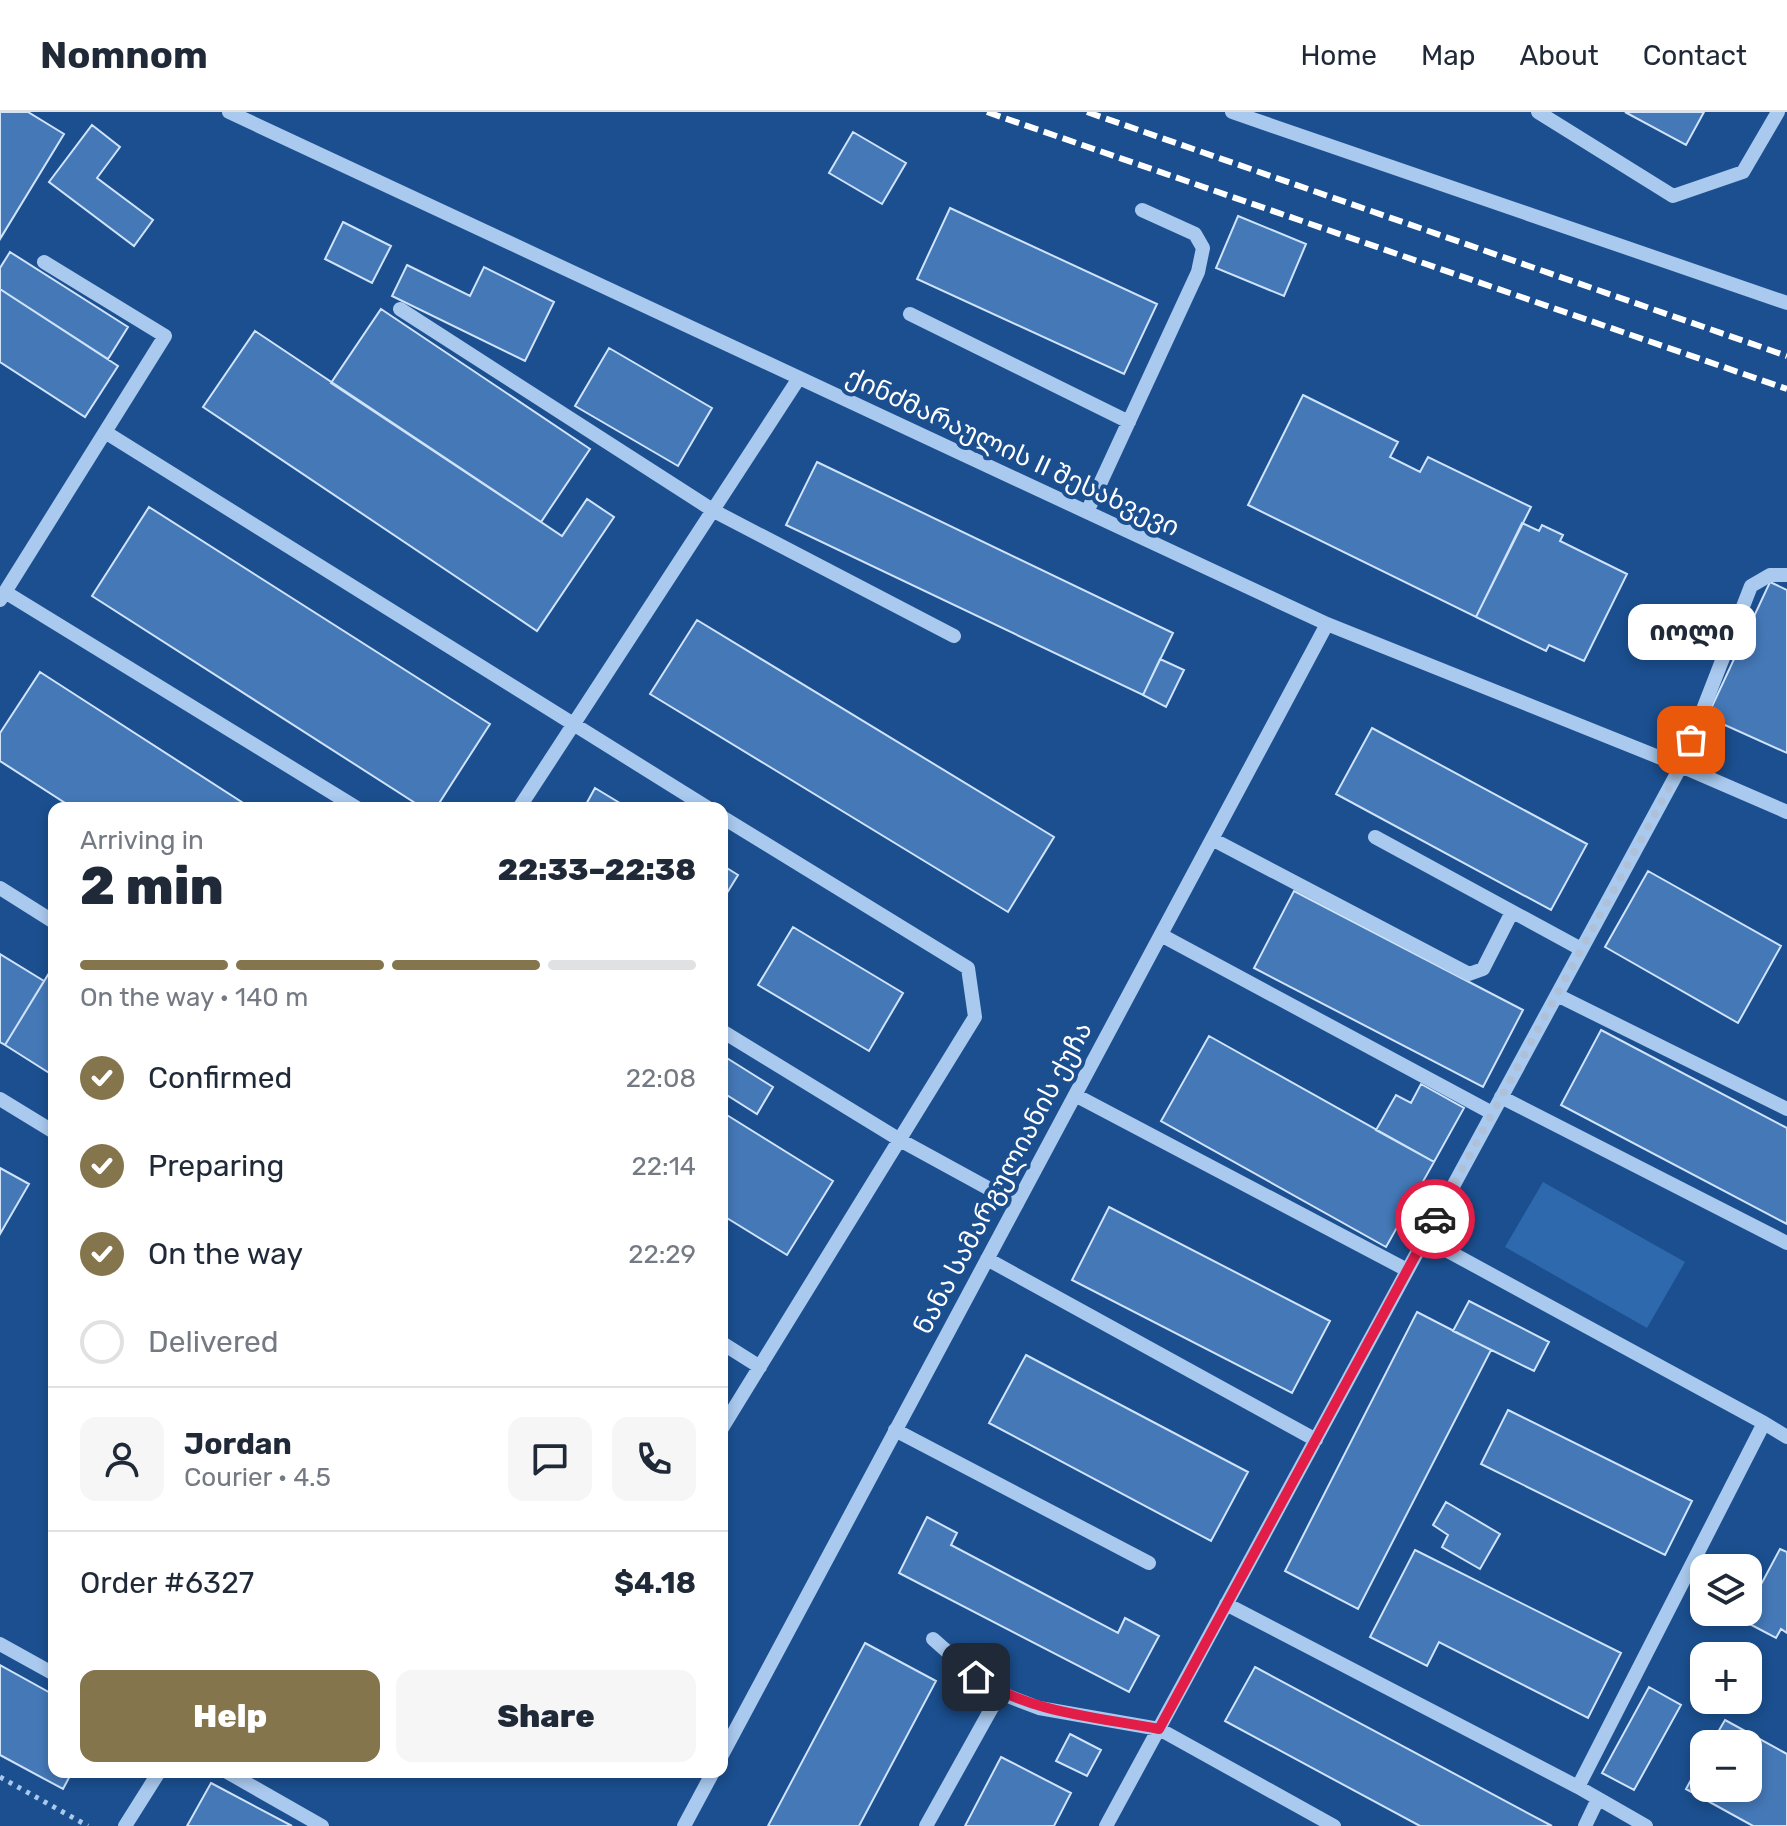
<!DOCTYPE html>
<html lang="en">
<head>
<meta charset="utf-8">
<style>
	body { margin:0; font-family:Rubik,"Noto Sans Georgian",sans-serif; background:#f6f6f7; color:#1f2937; height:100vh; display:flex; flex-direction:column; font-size:30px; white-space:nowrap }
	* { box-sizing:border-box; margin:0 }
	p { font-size:26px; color:#747a83 }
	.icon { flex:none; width:44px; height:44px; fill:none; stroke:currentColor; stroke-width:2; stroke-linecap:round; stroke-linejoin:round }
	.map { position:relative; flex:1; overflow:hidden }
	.drawer { position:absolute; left:48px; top:690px; width:680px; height:976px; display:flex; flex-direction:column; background:#fff; border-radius:16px; box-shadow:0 4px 12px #0003 }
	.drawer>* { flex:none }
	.controls { position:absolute; left:1690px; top:1442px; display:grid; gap:16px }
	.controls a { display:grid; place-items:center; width:72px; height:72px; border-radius:16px; background:#fff; box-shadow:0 4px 12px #0003; font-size:40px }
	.pin { position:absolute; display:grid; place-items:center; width:68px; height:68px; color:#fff; margin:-34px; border-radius:16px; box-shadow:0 4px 12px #0006 }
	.courier { position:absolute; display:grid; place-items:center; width:80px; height:80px; margin:-40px; border:6px solid #e11d48; border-radius:50%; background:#fff; color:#222; box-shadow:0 2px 10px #0007 }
	.bubble { position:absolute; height:56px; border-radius:16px; background:#fff; box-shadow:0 4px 12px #0003; font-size:26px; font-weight:800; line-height:56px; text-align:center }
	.overview em { font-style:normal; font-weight:800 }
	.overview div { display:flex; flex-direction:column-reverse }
	.overview { display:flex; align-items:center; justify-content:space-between; height:136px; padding:0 32px }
	h1 { font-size:52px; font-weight:800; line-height:60px }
	.bar { display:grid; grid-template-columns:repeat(4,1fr); gap:12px 8px; align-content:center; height:96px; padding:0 32px }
	.bar i { height:10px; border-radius:6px; background:#e0e1e3 }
	.bar .selected { background:#84754c }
	.bar p { grid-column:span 4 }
	.line { display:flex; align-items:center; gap:20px; padding:0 32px; border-top:2px solid #e0e1e3 }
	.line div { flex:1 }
	.round { display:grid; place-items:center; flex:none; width:84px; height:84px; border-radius:16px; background:#f6f6f7 }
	ol { padding:0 32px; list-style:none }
	li { display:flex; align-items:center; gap:24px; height:88px }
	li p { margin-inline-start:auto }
	li .icon { padding:8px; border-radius:50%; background:#84754c; color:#fff; stroke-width:4 }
	li:last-child { color:#747a83 }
	li i { width:44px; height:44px; border:4px solid #e0e1e3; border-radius:50% }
	.button { display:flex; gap:16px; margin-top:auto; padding:16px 32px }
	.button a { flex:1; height:92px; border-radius:16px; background:#84754c; color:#fff; font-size:32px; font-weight:800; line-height:92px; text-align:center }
	.button a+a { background:#f6f6f7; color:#1f2937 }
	header { display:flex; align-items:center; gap:48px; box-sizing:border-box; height:112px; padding:0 40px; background:#fff; border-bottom:2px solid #e0e1e3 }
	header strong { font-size:38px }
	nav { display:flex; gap:44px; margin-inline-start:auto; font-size:28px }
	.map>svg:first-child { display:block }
	.green { fill:#2e69ad }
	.building { fill:#4478b7; stroke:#cfe3fa; stroke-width:2 }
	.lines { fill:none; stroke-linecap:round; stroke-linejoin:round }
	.path { stroke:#a9c9ee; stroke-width:5; stroke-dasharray:4 6; stroke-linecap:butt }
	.minor { stroke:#a9c9ee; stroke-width:14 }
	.rail { stroke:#fff; stroke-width:6; stroke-dasharray:14 6; stroke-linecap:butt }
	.done { stroke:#afc1d8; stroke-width:8; stroke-dasharray:0 14.4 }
	.route { stroke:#e11d48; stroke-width:10 }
	.labels { text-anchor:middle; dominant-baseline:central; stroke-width:8; stroke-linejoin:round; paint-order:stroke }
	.street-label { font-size:26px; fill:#fff; stroke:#1b4f8f }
</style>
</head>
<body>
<header>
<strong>Nomnom</strong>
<nav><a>Home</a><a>Map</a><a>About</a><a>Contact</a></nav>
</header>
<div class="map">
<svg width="1787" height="1714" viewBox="0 0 1787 1714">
	<rect width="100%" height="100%" fill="#1b4f8f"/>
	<path class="green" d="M1543,1070L1685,1150L1647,1216L1505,1135Z"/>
	<path class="building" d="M0,0H28L64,22L0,127Z
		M1625,0H1704L1686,33Z
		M92,13L120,35L97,66L153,108L134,134L49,70Z
		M853,20L906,51L882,92L829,61Z
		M950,96L1157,192L1124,262L917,167Z
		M1238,104L1306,132L1284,184L1216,156Z
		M343,110L391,134L372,171L325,147Z
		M10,140L128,215L108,247L0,177V156Z
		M407,153L470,184L484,155L554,190L525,249L392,184Z
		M0,177L118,254L85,305L0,250Z
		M381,197L590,337L541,410L331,271Z
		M255,219L562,424L587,387L614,405L537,519L203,295Z
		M609,236L712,296L678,354L575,294Z
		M1303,283L1398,330L1390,345L1420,360L1428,345L1531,395L1476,505L1248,393Z
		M817,350L1173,521L1143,583L786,413Z
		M149,395L490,612L436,696H423L92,484Z
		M1522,411L1539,419L1542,413L1563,423L1560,429L1627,462L1584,549L1549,533L1546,539L1476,505Z
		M1770,470L1787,478V641L1707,605Z
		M697,508L1054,725L1008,800L650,582Z
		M1160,547L1184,558L1166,595L1143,583Z
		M40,560L251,696H73L0,649V621Z
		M1372,616L1587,732L1551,798L1336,682Z
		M595,676L628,696H584Z
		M722,753L738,763L722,789Z
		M1648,759L1781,834L1738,911L1605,835Z
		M1294,779L1523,898L1483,975L1254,856Z
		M793,815L903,881L869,939L758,873Z
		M0,842L44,869L5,933L0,930Z
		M54,853V964L5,933Z
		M1601,918L1787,1016V1112L1561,993Z
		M1209,924L1434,1050L1386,1135L1161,1009Z
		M722,943L773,975L757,1002L722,980Z
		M1421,972L1464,996L1434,1050L1376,1018L1396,983L1411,991Z
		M722,1000L833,1069L787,1143L722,1103Z
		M0,1056L29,1072L0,1122Z
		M1109,1095L1330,1209L1292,1281L1072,1168Z
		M1469,1189L1549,1230L1534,1259L1453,1219Z
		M1417,1200L1491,1238L1358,1497L1285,1459Z
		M1026,1243L1248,1360L1211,1429L989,1311Z
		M1508,1298L1692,1389L1665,1443L1481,1352Z
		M1446,1390L1500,1422L1480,1457L1442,1435L1448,1423L1433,1413Z
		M927,1405L957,1421L951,1433L1118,1521L1125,1506L1159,1524L1129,1580L899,1461Z
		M1780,1437L1787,1440V1521L1781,1517L1776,1526L1742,1508Z
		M1415,1438L1621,1541L1588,1606L1439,1530L1427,1554L1370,1525Z
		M865,1531L936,1569L859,1714H768Z
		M0,1553L54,1583V1660H72L63,1677L0,1643Z
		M1255,1555L1552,1714H1420L1225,1609Z
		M1649,1575L1681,1593L1634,1678L1602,1661Z
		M1725,1608L1787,1642V1714H1753L1686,1677L1704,1644V1676H1748V1632H1711Z
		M1070,1622L1101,1638L1087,1664L1056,1649Z
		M1001,1645L1071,1681L1054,1714H965Z
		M211,1671L292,1714H187Z"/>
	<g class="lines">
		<path class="path" d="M0,1665L88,1714"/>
		<path class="minor" d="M229,0L1327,512L1681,654L1787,700
			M1232,0L1787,191
			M1538,0L1673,84L1743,60L1778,0
			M400,197L714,399L954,524
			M910,202L1129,310
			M105,320L708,696
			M1087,400L1198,160L1203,136L1195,122L1142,98
			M5,480L357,696
			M0,488L165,224L44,150
			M519,696L799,266
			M722,705L968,856L975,905L722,1316
			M1375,725L1581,837
			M1212,727L1469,862L1483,857L1512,800
			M0,776L54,810
			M1161,823L1492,1001
			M1557,883L1787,997
			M722,919L900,1028L1017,1092
			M1075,983L1407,1158
			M1501,985L1787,1131
			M0,987L54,1020
			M1424,1126L1764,1311
			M987,1147L1316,1328
			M722,1231L760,1255
			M895,1318L1149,1451
			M1226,1492L1578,1675L1646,1714
			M933,1527L976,1565L1000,1581L1039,1596L1159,1617L1334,1714
			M0,1532L54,1562
			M722,1643L1327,512
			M227,1660L322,1714
			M1578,1675L1764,1311L1787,1325
			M125,1714L159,1660
			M684,1714L713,1660
			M926,1714L1000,1581
			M1106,1714L1681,654L1751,474L1770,463H1787
			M1585,1714L1598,1687"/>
		<path class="rail" d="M987,0L1787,277
			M1087,0L1787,244"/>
	</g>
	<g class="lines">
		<path class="done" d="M1435,1107L1681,654L1691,628"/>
		<path class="route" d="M976,1565C1030,1601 1096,1605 1159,1617L1435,1107"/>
	</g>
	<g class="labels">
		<g class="street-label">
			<text transform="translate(1013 340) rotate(25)">ქინძმარაულის II შესახვევი</text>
			<text transform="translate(1003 1066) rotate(-62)">ნანა სამარგულიანის ქუჩა</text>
		</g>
	</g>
</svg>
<div class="controls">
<a><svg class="icon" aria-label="layers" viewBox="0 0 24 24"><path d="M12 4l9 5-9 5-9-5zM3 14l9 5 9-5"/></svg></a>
<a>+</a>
<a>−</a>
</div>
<div class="pin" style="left:1691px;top:628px;background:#ea580c"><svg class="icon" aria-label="bag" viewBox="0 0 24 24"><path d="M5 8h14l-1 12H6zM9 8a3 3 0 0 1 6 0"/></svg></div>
<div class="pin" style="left:976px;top:1565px;background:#1f2937"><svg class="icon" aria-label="home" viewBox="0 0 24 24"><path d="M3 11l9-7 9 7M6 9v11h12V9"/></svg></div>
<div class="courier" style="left:1435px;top:1107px"><svg class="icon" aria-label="car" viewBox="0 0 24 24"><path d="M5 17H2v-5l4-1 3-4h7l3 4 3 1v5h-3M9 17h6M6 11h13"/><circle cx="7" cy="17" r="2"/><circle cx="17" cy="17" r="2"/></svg></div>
<div class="bubble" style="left:1628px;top:492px;width:128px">იოლი</div>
<section class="drawer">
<div class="overview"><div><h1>2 min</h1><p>Arriving in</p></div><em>22:33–22:38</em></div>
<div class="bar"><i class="selected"></i><i class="selected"></i><i class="selected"></i><i></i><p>On the way · 140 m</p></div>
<ol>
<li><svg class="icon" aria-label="check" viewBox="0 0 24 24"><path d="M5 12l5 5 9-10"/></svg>Confirmed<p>22:08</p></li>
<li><svg class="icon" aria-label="check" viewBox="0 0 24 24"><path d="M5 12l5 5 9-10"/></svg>Preparing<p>22:14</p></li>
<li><svg class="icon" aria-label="check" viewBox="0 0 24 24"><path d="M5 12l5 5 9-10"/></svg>On the way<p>22:29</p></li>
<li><i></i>Delivered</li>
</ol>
<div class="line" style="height:144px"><a class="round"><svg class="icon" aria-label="person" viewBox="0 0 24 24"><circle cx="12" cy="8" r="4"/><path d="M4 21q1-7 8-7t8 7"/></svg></a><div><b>Jordan</b><p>Courier · 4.5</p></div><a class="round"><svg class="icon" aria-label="chat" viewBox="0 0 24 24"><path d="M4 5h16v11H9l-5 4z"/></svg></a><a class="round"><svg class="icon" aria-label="phone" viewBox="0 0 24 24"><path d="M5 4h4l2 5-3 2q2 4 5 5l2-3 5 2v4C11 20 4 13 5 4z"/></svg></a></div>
<div class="line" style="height:104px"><div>Order #6327</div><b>$4.18</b></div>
<div class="button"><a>Help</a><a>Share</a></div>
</section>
</div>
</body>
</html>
